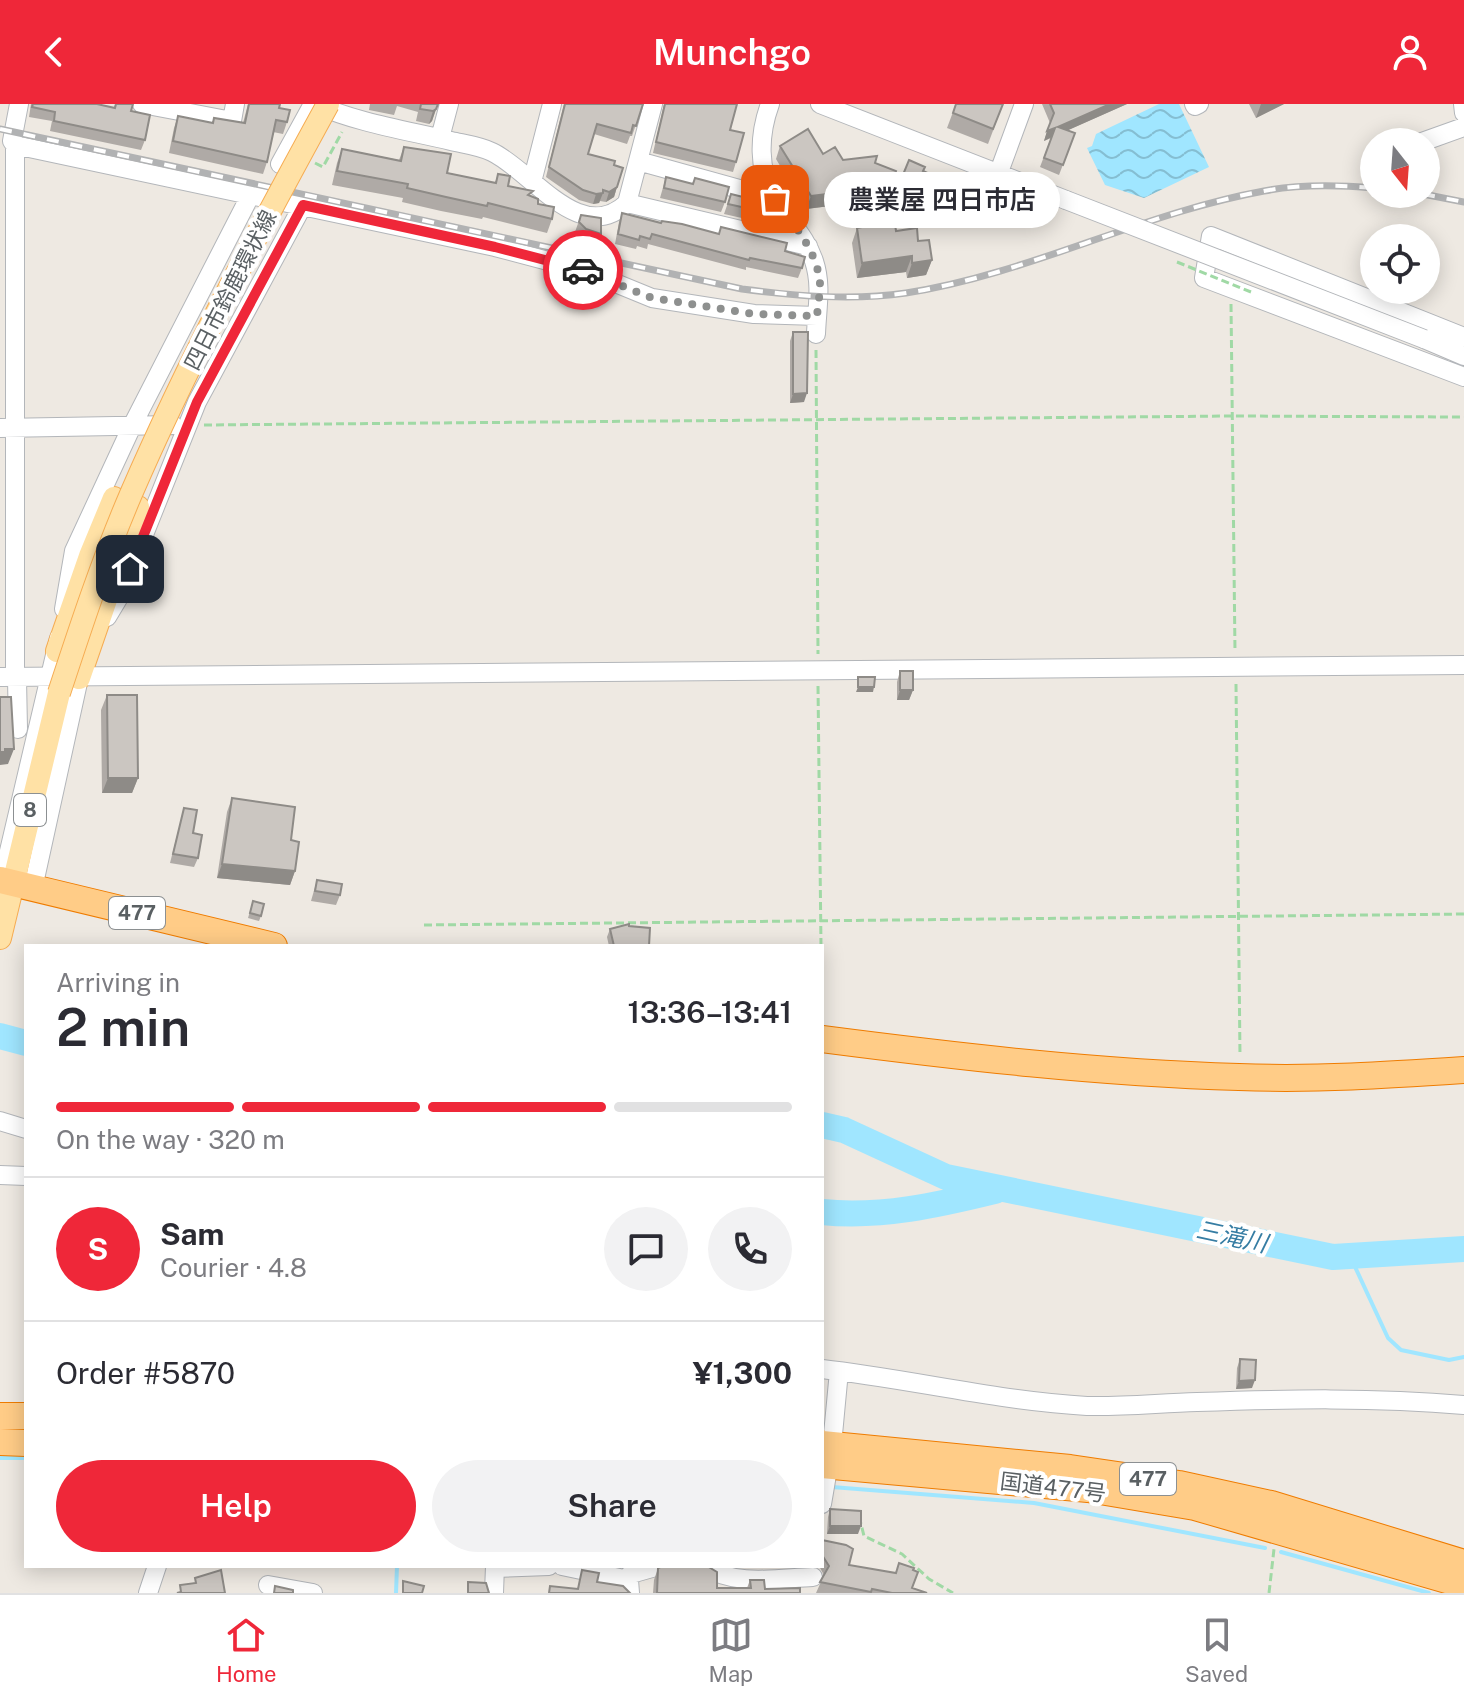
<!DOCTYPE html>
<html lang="en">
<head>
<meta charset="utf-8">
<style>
	body { margin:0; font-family:"Public Sans","Noto Sans JP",sans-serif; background:#f2f2f3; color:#2b2b33; height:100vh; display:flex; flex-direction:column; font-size:30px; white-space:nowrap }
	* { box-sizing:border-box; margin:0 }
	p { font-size:26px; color:#7c7c81 }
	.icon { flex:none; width:44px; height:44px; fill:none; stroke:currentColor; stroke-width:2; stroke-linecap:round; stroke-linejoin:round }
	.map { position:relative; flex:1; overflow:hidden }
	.side { position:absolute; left:24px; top:840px; width:800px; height:624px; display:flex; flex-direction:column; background:#fff; border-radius:0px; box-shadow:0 4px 20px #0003 }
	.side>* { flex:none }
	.needle { width:52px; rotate:163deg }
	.controls { position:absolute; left:1360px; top:24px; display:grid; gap:16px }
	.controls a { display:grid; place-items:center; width:80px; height:80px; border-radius:50%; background:#fff; box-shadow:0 4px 20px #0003; font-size:40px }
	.pin { position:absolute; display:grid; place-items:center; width:68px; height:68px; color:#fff; margin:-34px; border-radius:16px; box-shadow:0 4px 12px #0006 }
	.courier { position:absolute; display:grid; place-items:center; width:80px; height:80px; margin:-40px; border:6px solid #ef2739; border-radius:50%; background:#fff; color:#222; box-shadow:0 2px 10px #0007 }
	.bubble { position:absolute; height:56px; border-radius:28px; background:#fff; box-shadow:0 4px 20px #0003; font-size:26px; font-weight:600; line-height:56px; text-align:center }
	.overview em { font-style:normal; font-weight:600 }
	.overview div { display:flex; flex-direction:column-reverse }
	.overview { display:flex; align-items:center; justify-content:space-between; height:136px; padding:0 32px }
	h1 { font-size:52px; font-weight:600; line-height:60px }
	.bar { display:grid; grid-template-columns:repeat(4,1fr); gap:12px 8px; align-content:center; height:96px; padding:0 32px }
	.bar i { height:10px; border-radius:6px; background:#e1e1e2 }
	.bar .on { background:#ef2739 }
	.bar p { grid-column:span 4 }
	.line { display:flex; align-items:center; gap:20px; padding:0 32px; border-top:2px solid #e1e1e2 }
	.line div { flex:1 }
	.round { display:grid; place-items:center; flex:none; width:84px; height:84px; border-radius:42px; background:#f2f2f3 }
	.primary-button { display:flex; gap:16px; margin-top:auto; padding:16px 32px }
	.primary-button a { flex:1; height:92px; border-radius:48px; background:#ef2739; color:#fff; font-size:32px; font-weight:600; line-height:92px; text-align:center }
	.primary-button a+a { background:#f2f2f3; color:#2b2b33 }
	header { display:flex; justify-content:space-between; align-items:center; height:104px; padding:0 32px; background:#ef2739; color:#fff; font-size:36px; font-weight:600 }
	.dock { display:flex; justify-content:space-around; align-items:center; height:112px; border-top:2px solid #e1e1e2; background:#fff; font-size:22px; color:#7c7c81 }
	.dock a { display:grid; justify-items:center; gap:4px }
	.dock .on { color:#ef2739 }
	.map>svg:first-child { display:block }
	.water { fill:url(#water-waves) }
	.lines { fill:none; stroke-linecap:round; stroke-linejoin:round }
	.stream { stroke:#a0e6ff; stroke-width:4 }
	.river { stroke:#a0e6ff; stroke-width:26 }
	.minor-casing { stroke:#b3b6ba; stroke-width:20 }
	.major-casing { stroke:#f6ac52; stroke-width:24 }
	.highway-casing { stroke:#ef7c00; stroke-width:28 }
	.path { stroke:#a0d9a5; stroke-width:3; stroke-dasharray:8 4; stroke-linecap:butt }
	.minor { stroke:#fff; stroke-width:18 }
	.major { stroke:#ffe1a5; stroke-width:22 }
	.highway { stroke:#ffcc87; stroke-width:26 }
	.rail-casing { stroke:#b1b2b3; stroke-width:7 }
	.rail { stroke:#fff; stroke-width:4; stroke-dasharray:12; stroke-linecap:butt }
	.minor-bridge-casing { stroke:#b3b6ba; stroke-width:20; stroke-linecap:butt }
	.major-bridge-casing { stroke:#f6ac52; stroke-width:24; stroke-linecap:butt }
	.path-bridge { stroke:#a0d9a5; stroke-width:3; stroke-dasharray:8 4; stroke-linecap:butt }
	.minor-bridge { stroke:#fff; stroke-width:18 }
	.major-bridge { stroke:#ffe1a5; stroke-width:22 }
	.wall { fill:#afaaa6 }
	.shaded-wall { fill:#8e8b87 }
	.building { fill:#cbc6c1; stroke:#8e8b87; stroke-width:2 }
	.done { stroke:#8e908f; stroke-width:8; stroke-dasharray:0 14.4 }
	.route { stroke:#ef2739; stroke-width:10 }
	.labels { text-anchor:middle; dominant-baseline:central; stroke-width:8; stroke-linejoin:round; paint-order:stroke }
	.shield { fill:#fff; stroke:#8c9092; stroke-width:2 }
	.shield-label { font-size:20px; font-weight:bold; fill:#5a6063 }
	.street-label { font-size:22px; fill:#5a6063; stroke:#fff }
	.water-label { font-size:24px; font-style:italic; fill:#367da3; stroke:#fff }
</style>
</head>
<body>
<header><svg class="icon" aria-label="back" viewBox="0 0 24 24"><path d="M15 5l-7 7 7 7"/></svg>Munchgo<svg class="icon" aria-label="person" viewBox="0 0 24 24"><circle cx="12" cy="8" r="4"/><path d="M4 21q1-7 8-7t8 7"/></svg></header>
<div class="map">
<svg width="1464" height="1489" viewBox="0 0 1464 1489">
	<defs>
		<pattern id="water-waves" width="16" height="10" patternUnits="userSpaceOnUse" patternTransform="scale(2)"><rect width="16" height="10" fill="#a0e6ff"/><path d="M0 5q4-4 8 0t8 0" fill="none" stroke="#85bed2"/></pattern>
	</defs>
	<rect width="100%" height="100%" fill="#eee9e2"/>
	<path class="water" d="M1159,0H1179L1209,63L1144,94L1105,81L1087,44L1092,42L1096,30Z"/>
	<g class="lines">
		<path class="stream" d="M1350,1152L1388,1234L1401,1246L1449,1256L1464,1253
			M0,1354H26
			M832,1383L1034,1399L1265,1444
			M1281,1448L1429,1489
			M396,1489L397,1462"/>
		<path class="river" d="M0,932L26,939
			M822,1021L844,1026L946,1073L1333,1153L1464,1145
			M822,1108C881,1114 938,1101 995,1087"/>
		<defs>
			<path id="minor" d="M142,0L232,17L235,0
				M315,0C358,19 405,26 451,37C464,40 480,42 492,48C532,67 580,143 627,99L653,0
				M770,0C759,30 757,66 775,94C788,116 806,133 814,157C822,181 817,204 816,230
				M820,0L1066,96
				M1194,0L1195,2L1199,0
				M1463,0L1464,9
				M440,34L449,0
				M1422,38L1464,23
				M15,41L495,143L586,167L652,194L754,210L817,212
				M638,57L775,95
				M280,60L313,0
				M999,68L1024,0
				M532,78L552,0
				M627,99L808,142
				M1464,233L1211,132L1204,174L1464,273
				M1424,235L1464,252
				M0,324L173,321
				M64,505L74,447L132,322L251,90
				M107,513L119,493L197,298L303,101
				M0,573L1464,561
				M15,575V41L12,37L19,0
				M17,575L18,625
				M2,777L59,534
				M33,784L79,574
				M0,1017L26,1025
				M0,1071L26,1072
				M822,1265C910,1275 998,1297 1087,1302C1123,1303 1160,1299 1197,1298C1286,1295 1375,1293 1464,1301
				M822,1400L832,1341L839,1267
				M562,1462L629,1476L630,1489
				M705,1462C734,1483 779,1474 813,1473
				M495,1464L549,1462
				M625,1475L631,1470L659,1462
				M268,1481L313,1489
				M148,1489L157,1462
				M494,1489L495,1462"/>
			<path id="major" d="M57,547L90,452L114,394
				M79,574L138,403
				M0,834L59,589"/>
			<path id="highway" d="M0,776L274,842
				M822,935C961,953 1100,969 1239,973C1314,976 1389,971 1464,966
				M0,1312H26
				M0,1338L26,1339
				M822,1340L1070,1364L1179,1380L1271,1400L1464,1459
				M822,1361L1088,1385L1195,1403L1464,1481"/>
		</defs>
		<use href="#minor" class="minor-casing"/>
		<use href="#major" class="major-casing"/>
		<use href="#highway" class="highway-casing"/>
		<path class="path" d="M315,59L323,63L342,28
			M1231,200L1235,548
			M816,246L818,550
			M204,321L1233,312L1464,313
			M1236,580L1240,952
			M818,582L821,842
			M424,821L1464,810
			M859,1412L864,1432L902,1450L929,1475L953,1489
			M1269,1489L1274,1445"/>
		<use href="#minor" class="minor"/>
		<use href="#major" class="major"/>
		<use href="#highway" class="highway"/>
		<defs>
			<path id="rail" d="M0,25L742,185C797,192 851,197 906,189C1029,170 1142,109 1264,87C1300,80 1338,81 1374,84
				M1423,90L1464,98"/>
		</defs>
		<use href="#rail" class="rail-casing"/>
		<use href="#rail" class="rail"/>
		<defs>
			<path id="minor-bridge" d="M1066,96L1424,235"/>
			<path id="major-bridge" d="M59,589C81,522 103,455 131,390C189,256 258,128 328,0"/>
		</defs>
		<use href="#minor-bridge" class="minor-bridge-casing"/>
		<use href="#major-bridge" class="major-bridge-casing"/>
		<path class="path-bridge" d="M1177,158L1251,188"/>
		<use href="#minor-bridge" class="minor-bridge"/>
		<use href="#major-bridge" class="major-bridge"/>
	</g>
	<path class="wall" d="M31,0H97L114,4L115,0H133L131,7L145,36L141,46L50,27L52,17L29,13Z
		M248,0H280L279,4L287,18L283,30L273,28L267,58L263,70L169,49L174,24L178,12L212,19L214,14L243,19Z
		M370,0H438L432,17L429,20L416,17L418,8L397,2L394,11L369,6Z
		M564,0H643L632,32H630L627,40L594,30L588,50L614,61L617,83L614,93L606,98L600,97L599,99L593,100L579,96L546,73Z
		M664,0H737L730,26L736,58L733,68L653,49Z
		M956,0H1003L988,40L947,24Z
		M1042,0H1127L1068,26L1075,29L1059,71L1040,63L1051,34L1044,37L1050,19Z
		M1249,0H1284L1256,14Z
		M780,42L823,50L843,56L875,59L896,67L885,98L860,89L838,101L806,105L776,55Z
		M404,43L447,69L495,79L498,70L508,82L531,92L552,115L547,129L483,113L482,115L441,107L402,98L403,94L332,81L337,59L342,45L399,56Z
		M909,56L923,67L930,70L922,93L915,90L914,94H908L896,89Z
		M666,73L725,98L721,108L660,94Z
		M731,90L773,110L769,120L724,110Z
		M622,109L661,119L785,147L802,164L798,174L746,163V166L648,140L647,145L637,142L636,145L615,140L619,118Z
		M581,111L601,130L597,139L583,135L575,128Z
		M887,121L896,127L918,137L932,156L926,171L907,174L906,168L857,174L852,139L857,124Z
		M793,228L804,298L790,299V237Z
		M900,567L913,586L909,596H897V578Z
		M107,591L138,674L132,689H102L101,606Z
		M232,694L295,767L290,781L217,774L227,708Z
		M184,704L193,729L198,754L194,763L170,759Z
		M317,776L340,791L336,801L311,797Z
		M253,797L261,812L259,817L248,814Z
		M629,822L649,842H609L607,833L610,825Z
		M1240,1255L1252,1284L1236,1285L1237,1264Z
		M830,1405L858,1430H827L828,1413Z
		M822,1436L849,1461L927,1489H816L824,1471L819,1462H822Z
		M658,1464L717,1484H747L750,1476L765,1485L800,1489H653L654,1476Z"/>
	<path class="shaded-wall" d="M1110,0H1127L1055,32L1058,23Z
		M1261,0H1284L1256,14Z
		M436,5L432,17L429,20L433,7Z
		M1055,24L1052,33L1044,37L1047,27Z
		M864,76L860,89L838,101L806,105L811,92Z
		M617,83L614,93L606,98L609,88Z
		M912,83H917L914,94H908Z
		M603,89L599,99L593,100L596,90Z
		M912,152L906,168L857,174L862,159Z
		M932,156L926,171L907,174L912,159Z
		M807,289L804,298L790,299L793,290Z
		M858,583H874L873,588H856Z
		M900,586H913L909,596H897Z
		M5,645H14L8,660L0,661V648Z
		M108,674H138L132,689H102Z
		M222,760L295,767L290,781L217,774Z
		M1255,1276L1252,1284L1236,1285L1239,1277Z
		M830,1422H861L858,1430H827Z
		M758,1462H801L757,1464Z"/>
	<path class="building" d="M33,0H97L115,4L116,0H133L131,7L150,11L145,36L54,17L55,8L32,3Z
		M249,0H280L279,4L290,6L287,18L276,16L267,58L173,37L178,12L213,19L214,14L245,19Z
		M421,0H438L436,5L433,7L420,5Z
		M565,0H643L636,22L633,21L631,29L597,20L588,50L615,57L614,61L623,64L617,83L609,88L603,86V89L596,90L583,86L549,63Z
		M665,0H737L730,26L744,29L736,58L656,38Z
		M956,0H1003L993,25L953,9Z
		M1050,0H1110L1058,23L1075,29L1063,61L1044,54L1055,24L1047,27L1054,9Z
		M808,25L823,50L835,43L843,56L877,52L875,59L896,67L890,85L864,76L843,88L811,92L780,42Z
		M404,43L451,50L447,69L496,79L498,70L510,72L508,82L533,87L528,91L538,95V100L554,103L552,115L488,99L487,102L446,93L407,84L408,80L337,67L342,45L401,57Z
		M909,56L925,63L923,67L930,70L925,83L919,80L917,83H912L900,78Z
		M666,73L693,80L695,74L729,83L725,98L664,84Z
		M731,90L775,101L773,110L728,100Z
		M622,109L661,119L662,117L682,120L719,130L721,123L787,139L785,147L805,153L802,164L750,154L749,156L652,130L650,135L640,132L639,136L618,130Z
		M581,111L601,114V130L586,125L579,118Z
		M887,118V121L895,120L896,127L917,124L918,137L929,136L932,156L912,159V152L862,159L857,124Z
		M793,228H808L807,289L793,290Z
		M900,567H913V586H900Z
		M858,573H875L874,583H858Z
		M107,591H137L138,674H108Z
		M0,593H11L14,645H5V648H0Z
		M232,694L295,703L291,736L299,738L295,767L222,760Z
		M184,704L197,706L193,729L202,731L198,754L173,750Z
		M317,776L342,780L340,791L315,787Z
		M253,797L264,800L261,812L250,809Z
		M629,820V822L650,824L649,842H613H614L610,825Z
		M1240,1255L1256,1256L1255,1276L1239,1277Z
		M830,1405L861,1407V1422H830Z
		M822,1436L846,1441L853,1445L849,1461L896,1469L899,1459L914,1464L913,1466L918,1468L912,1484L927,1489H892L872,1485L871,1488L820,1478L829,1462L822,1451Z
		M663,1462H707L717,1468V1484H751L750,1476H764L765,1485L800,1484V1489H657L658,1464Z
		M221,1466L225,1489H177L181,1488L180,1481L196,1479L195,1474Z
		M582,1466L599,1469L597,1478L623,1482L630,1489H549L550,1482L578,1485Z
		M403,1477L424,1482L422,1489H403Z
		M468,1478L486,1479L489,1489H468Z
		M275,1482L293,1486V1489H274Z"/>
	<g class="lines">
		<path class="done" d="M583,166L652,194L754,210L817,212C818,201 820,190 820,180C818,148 793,119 775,95"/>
		<path class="route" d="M130,465L197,298L303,101L495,143L583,166"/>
	</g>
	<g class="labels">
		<g class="shield">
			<rect x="14" y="690" width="32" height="32" rx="6"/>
			<rect x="109" y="793" width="56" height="32" rx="6"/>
			<rect x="1120" y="1359" width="56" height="32" rx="6"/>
		</g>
		<g class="shield-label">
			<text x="30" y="706">8</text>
			<text x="137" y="809">477</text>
			<text x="1148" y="1375">477</text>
		</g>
		<g class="street-label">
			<text transform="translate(230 186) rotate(-63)">四日市鈴鹿環状線</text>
			<text transform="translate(1053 1383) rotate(7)">国道477号</text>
		</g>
		<g class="water-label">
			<text transform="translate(1232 1132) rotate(12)">三滝川</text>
		</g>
	</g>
</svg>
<div class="controls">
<a><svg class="needle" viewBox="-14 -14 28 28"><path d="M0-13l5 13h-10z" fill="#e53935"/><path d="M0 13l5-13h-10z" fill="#7c7c81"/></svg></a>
<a><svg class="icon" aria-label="locate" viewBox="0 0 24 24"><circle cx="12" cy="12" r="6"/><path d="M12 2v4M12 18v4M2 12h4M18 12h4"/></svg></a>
</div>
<div class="pin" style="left:775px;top:95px;background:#ea580c"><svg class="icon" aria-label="bag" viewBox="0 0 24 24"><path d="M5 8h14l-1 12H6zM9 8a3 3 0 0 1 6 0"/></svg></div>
<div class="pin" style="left:130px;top:465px;background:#1f2937"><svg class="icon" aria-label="home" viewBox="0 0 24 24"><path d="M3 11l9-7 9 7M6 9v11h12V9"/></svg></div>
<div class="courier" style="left:583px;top:166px"><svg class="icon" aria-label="car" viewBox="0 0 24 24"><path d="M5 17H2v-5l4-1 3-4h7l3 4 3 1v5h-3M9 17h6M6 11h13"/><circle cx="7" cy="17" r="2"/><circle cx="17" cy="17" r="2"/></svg></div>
<div class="bubble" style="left:824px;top:68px;width:236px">農業屋 四日市店</div>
<section class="side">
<div class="overview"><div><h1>2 min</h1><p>Arriving in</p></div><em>13:36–13:41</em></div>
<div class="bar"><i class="on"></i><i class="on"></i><i class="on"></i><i></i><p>On the way · 320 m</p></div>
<div class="line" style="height:144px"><b class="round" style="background:#ef2739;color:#fff">S</b><div><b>Sam</b><p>Courier · 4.8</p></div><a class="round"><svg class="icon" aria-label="chat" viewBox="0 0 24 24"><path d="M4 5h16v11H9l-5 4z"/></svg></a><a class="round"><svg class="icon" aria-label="phone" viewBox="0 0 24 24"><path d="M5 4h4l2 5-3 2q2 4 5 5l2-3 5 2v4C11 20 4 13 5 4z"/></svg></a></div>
<div class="line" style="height:104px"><div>Order #5870</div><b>¥1,300</b></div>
<div class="primary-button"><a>Help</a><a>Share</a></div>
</section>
</div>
<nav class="dock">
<a class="on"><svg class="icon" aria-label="home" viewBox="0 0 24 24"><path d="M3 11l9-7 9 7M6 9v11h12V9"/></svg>Home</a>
<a><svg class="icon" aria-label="map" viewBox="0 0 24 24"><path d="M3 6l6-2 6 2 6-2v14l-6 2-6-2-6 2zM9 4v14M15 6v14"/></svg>Map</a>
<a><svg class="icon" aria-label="saved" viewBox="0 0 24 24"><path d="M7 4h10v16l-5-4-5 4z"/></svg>Saved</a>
</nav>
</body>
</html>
